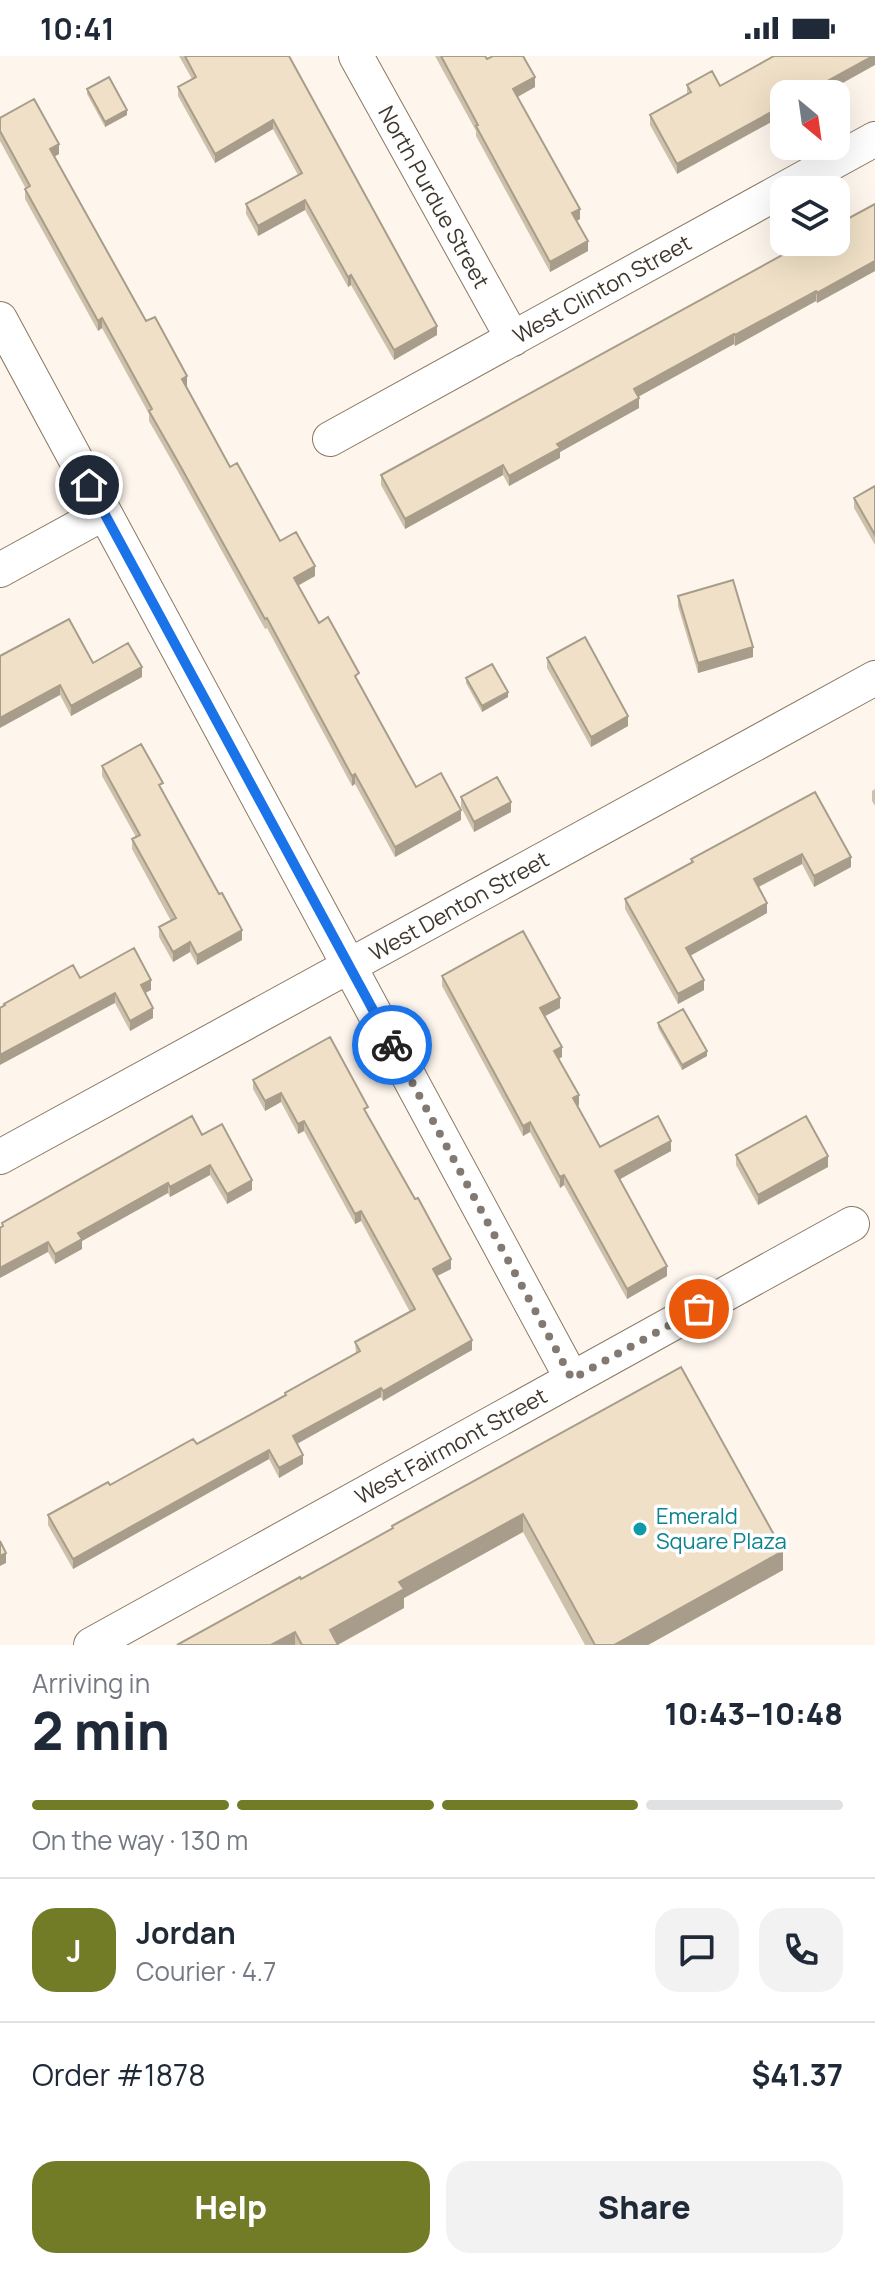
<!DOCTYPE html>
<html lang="en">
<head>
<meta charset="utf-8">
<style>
	body { margin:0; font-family:Manrope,sans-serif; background:#f2f2f3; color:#1f2937; height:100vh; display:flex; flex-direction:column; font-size:30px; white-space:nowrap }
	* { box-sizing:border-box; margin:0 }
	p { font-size:26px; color:#747a83 }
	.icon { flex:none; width:44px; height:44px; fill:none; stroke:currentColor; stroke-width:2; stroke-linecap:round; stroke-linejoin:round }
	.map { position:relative; height:1589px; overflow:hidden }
	.panel { display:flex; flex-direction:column; background:#fff; flex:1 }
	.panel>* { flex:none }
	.needle { width:52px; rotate:151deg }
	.buttons { position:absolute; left:770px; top:24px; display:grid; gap:16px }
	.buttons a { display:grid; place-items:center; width:80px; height:80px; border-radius:16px; background:#fff; box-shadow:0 8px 32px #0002; font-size:40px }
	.pin { position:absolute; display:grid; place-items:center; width:68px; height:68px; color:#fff; margin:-34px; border:4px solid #fff; border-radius:50%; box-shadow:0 2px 8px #0007 }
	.courier { position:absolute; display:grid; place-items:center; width:80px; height:80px; margin:-40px; border:6px solid #1a73e8; border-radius:50%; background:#fff; color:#222; box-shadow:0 2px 10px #0007 }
	.head em { font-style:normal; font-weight:800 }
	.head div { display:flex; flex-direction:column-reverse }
	.head { display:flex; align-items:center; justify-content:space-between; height:136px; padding:0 32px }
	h1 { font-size:52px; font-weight:800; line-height:60px }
	.bar { display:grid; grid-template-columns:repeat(4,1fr); gap:12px 8px; align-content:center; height:96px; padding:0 32px }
	.bar i { height:10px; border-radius:6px; background:#e0e1e3 }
	.bar .current { background:#727c27 }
	.bar p { grid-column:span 4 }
	.line { display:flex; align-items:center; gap:20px; padding:0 32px; border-top:2px solid #e0e1e3 }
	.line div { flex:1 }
	.round { display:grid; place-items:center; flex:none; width:84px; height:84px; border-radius:24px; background:#f2f2f3 }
	.primary-button { display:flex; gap:16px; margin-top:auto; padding:16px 32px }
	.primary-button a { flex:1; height:92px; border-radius:24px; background:#727c27; color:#fff; font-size:32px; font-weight:800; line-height:92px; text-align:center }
	.primary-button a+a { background:#f2f2f3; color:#1f2937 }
	.status { display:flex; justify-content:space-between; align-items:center; height:56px; padding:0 40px; background:#fff; direction:ltr }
	.status svg { height:22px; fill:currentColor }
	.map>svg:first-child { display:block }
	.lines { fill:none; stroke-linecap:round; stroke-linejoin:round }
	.street-casing { stroke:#897762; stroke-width:36 }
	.street { stroke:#fff; stroke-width:34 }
	.wall { fill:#cec1ab }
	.shaded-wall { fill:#a89d8b }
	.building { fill:#f0e0c7; stroke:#a89d8b; stroke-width:2 }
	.done { stroke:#827a72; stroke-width:8; stroke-dasharray:0 14.4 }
	.route { stroke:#1a73e8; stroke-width:10 }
	.culture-dot { fill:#0f9aa8; stroke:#fff; stroke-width:3 }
	.labels { text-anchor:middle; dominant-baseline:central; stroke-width:7; stroke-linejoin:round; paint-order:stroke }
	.street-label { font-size:22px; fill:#40382f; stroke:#fff }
	.culture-label { font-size:22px; fill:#0d838f; stroke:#fff; text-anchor:start }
</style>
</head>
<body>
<div class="status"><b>10:41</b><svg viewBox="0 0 49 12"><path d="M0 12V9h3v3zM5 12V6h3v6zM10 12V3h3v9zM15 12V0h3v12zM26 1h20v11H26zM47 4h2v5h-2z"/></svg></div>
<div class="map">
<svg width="875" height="1589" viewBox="0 0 875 1589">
	<rect width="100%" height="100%" fill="#fef6ed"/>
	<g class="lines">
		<defs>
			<path id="street" d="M356,0L513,283
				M0,263L572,1323
				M330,383L875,83
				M0,514L104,457
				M0,1101L875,622
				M91,1589L852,1168"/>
		</defs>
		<use href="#street" class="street-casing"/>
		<use href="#street" class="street"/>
	</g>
	<path class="wall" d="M179,0H289L437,279L394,304L351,229L348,231L305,154L258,180L246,158V148L298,119L273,73L215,107L178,40V31L192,23Z
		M435,0H485L487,3L535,31L518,41L580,163L577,165L588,195L550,216L476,80V75Z
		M712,15L677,118L650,69V59L687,39V29Z
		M87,33L127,59L105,71L87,38Z
		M0,62L59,98L55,100L146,265L187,330H186L230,411L280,485L315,520L298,529L319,567L359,627L416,731L461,764L395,801L355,728L352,730L267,572L265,573L177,414L149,365V358L102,272L98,275L25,143V133H26L0,85Z
		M875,148V215L817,247L816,245L735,290L734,288L638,341L639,352L560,396V402L509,430L503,419L405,473L381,429V419Z
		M875,430V489L854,452V442Z
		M678,540L753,601L698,617L678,550Z
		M0,600L93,607L142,621L71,660L60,639Z
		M547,602L628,670L591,691L547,612Z
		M466,622L508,641L482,656L466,627Z
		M102,710L163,736L242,884L197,909L190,896L173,906L159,881V871L171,865L132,793V783L136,781L102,720Z
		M875,733V750L872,745V735Z
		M815,736L851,811L814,831L802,808L759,831L767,857L690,900L704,934L678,948L625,853V843L691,806V803Z
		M461,741L511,756L474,776L461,751Z
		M442,920L560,952L544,960L562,1001L559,1003L579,1049L577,1050L600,1091L671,1095L619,1123L667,1220L627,1243L564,1129L560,1132L530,1076L523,1080L442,930Z
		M151,934L145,937L153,962L130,975L115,947L4,950V948Z
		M658,967L707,1000L682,1014L658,972Z
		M253,1024L368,1060L451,1213L437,1220L472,1294L383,1345L381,1341L297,1388L303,1408L279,1422L269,1403L73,1513L48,1469V1459L197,1388L285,1340V1337L356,1298L355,1286L410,1256L361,1165L355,1168L304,1075L298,1078L281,1046L265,1055L253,1033Z
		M202,1079L252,1134L227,1148L210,1119L170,1141L168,1137L82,1185V1193L55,1208L48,1196L2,1171V1167Z
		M736,1099L828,1111L758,1149L736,1109Z
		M681,1311L783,1514L648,1589H585L523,1476L404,1542V1552L338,1589H177L301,1523L392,1472V1470Z"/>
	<path class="shaded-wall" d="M873,0H875V9L823,38H804Z
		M535,21V31L513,43V33Z
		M784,49V59L677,118V108Z
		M127,54V59L105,71V66Z
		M273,64V73L215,107V98Z
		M59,88V98L50,103V93Z
		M305,144V154L258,180V170Z
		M580,153V163L572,167V157Z
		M588,185V195L550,216V206Z
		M875,205V215L817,247V237Z
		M351,219V229L348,231V221Z
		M816,235V245L735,290V279Z
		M102,262V272L98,275V265Z
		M437,270V279L394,304V294Z
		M734,278V288L634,343V333Z
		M187,320V330L182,333V323Z
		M639,342V352L560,396V402L509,430V420L557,388Z
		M503,409V419L405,473V463Z
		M315,510V520L294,532V522Z
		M753,591V601L698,617V607Z
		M142,611V621L71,660V650Z
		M60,629V639L0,672V662Z
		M508,636V641L482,656V650Z
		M628,660V670L591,691V681Z
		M355,718V728L352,730V720Z
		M511,746V756L474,776V766Z
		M461,754V764L395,801V791Z
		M802,798V808L754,833V823Z
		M851,801V811L814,831V820Z
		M767,847V857L686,902V892Z
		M242,874V884L197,909V899Z
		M190,886V896L173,906V896Z
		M151,924V934L141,939V929Z
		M704,924V934L678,948V938Z
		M115,937V947L0,1009V999Z
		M560,942V952L540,963V952Z
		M153,952V962L130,975V965Z
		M562,991V1001L554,1005V995Z
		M707,995V1000L682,1014V1009Z
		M281,1037V1046L265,1055V1045Z
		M579,1039V1049L573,1052V1042Z
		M304,1065V1075L298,1078V1068Z
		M530,1066V1076L523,1080V1070Z
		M671,1085V1095L615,1126V1115Z
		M828,1100V1111L758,1149V1139Z
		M210,1109V1119L170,1141V1131Z
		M564,1119V1129L560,1132V1121Z
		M252,1124V1134L227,1148V1138Z
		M168,1127V1137L82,1185V1193L55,1208V1198L78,1177Z
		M361,1155V1165L355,1168V1158Z
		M48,1186V1196L0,1222V1212Z
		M451,1203V1213L433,1222V1213Z
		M667,1210V1220L627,1243V1233Z
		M472,1284V1294L383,1345V1335Z
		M381,1332V1341L293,1390V1380Z
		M269,1394V1403L73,1513V1503Z
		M303,1399V1408L279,1422V1412Z
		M523,1458V1476L404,1542V1552L337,1589L330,1574L399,1526Z
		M783,1495V1514L648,1589H614Z
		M6,1497V1507L0,1510V1500Z
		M295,1576V1589H271Z"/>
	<path class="building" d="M185,0H289L437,270L394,294L351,219L348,221L305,144L258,170L246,148L302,117L273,64L215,98L178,31L196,21Z
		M441,0H485L487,3L493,0H523L535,21L513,33L580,153L572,157L588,185L550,206L476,70L478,69Z
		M774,0H873L804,38H784V49L677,108L650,59L691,36L687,29L712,15L720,30Z
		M109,21L127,54L105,66L87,33Z
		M34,43L59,88L50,93L146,265L155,261L187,320L182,323L230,411L237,407L280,485L296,476L315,510L294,522L319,567L328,561L359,617L355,620L416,731L441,717L461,754L395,791L355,718L352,720L267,562L265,563L177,404L149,355L152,353L102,262L98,265L25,133L30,130L0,75V62Z
		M875,148V205L817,237L816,235L735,279L734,278L634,333L639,342L557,388L560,392L509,420L503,409L405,463L381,419L806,186H836V169Z
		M875,430V479L854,442Z
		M733,524L753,591L698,607L678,540Z
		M69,563L93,607L128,587L142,611L71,650L60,629L0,662V600Z
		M585,581L628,660L591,681L547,602Z
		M492,608L508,636L482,650L466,622Z
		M141,688L163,727L159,729L219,838L222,837L242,874L197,899L190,886L173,896L159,871L176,862L132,783L140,779L102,710Z
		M497,721L511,746L474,766L461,741Z
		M815,736L851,801L814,820L802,798L754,823L767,847L686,892L704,924L678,938L625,843L693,806L691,803Z
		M523,875L560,942L540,952L562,991L554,995L579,1039L573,1042L600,1091L658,1060L671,1085L615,1115L667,1210L627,1233L564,1119L560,1121L530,1066L523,1070L442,920Z
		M134,892L151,924L141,929L153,952L130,965L115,937L0,999V952L5,949L4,948L73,909L80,922Z
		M683,953L707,995L682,1009L658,967Z
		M330,981L368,1051L364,1053L415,1143L418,1142L451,1203L433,1213L472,1284L383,1335L381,1332L293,1380L303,1399L279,1412L269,1394L73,1503L48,1459L108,1426L110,1429L193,1383L197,1388L286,1339L285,1337L360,1295L355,1286L415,1253L361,1155L355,1158L304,1065L298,1068L281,1037L265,1045L253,1024Z
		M192,1060L202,1079L222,1068L252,1124L227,1138L210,1109L170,1131L168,1127L78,1177L82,1183L55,1198L48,1186L0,1212V1172L3,1170L2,1167Z
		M806,1060L828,1100L758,1139L736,1099Z
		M681,1311L783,1495L614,1589H595L523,1458L399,1526L404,1533L330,1574L338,1589H302L295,1576L271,1589H177L300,1521L301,1523L393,1472L392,1470Z
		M0,1485L6,1497L0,1500Z"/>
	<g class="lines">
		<path class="done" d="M392,989L572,1323L699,1253"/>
		<path class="route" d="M89,429L392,989"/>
	</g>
	<circle class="culture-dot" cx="640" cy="1473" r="8"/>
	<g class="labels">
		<g class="street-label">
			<text transform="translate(434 141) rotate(61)">North Purdue Street</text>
			<text transform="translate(602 233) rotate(-29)">West Clinton Street</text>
			<text transform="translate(459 850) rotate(-29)">West Denton Street</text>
			<text transform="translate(451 1390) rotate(-29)">West Fairmont Street</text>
		</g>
		<g class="culture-label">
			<text x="656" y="1460">Emerald<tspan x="656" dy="25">Square Plaza</tspan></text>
		</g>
	</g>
</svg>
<div class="buttons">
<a><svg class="needle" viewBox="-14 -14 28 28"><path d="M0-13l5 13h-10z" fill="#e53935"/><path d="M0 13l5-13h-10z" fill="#747a83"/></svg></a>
<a><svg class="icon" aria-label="layers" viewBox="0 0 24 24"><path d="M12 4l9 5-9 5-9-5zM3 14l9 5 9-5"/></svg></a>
</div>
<div class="pin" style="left:699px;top:1253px;background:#ea580c"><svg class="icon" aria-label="bag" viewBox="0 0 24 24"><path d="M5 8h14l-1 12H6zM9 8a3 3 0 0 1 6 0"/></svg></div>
<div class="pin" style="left:89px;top:429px;background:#1f2937"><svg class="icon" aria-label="home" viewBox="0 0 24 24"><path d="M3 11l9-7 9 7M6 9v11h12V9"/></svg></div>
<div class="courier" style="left:392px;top:989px"><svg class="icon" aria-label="bike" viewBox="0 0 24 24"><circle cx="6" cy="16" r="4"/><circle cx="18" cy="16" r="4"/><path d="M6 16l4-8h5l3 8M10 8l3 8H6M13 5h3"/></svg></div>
</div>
<section class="panel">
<div class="head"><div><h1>2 min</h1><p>Arriving in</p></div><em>10:43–10:48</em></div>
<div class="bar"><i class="current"></i><i class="current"></i><i class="current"></i><i></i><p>On the way · 130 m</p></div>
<div class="line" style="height:144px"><b class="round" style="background:#727c27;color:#fff">J</b><div><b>Jordan</b><p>Courier · 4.7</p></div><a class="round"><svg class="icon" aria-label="chat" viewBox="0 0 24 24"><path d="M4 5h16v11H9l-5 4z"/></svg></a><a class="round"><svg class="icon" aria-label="phone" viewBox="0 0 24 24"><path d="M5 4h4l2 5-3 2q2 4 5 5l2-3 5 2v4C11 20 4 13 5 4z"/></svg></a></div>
<div class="line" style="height:104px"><div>Order #1878</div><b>$41.37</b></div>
<div class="primary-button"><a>Help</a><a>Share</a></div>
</section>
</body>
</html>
